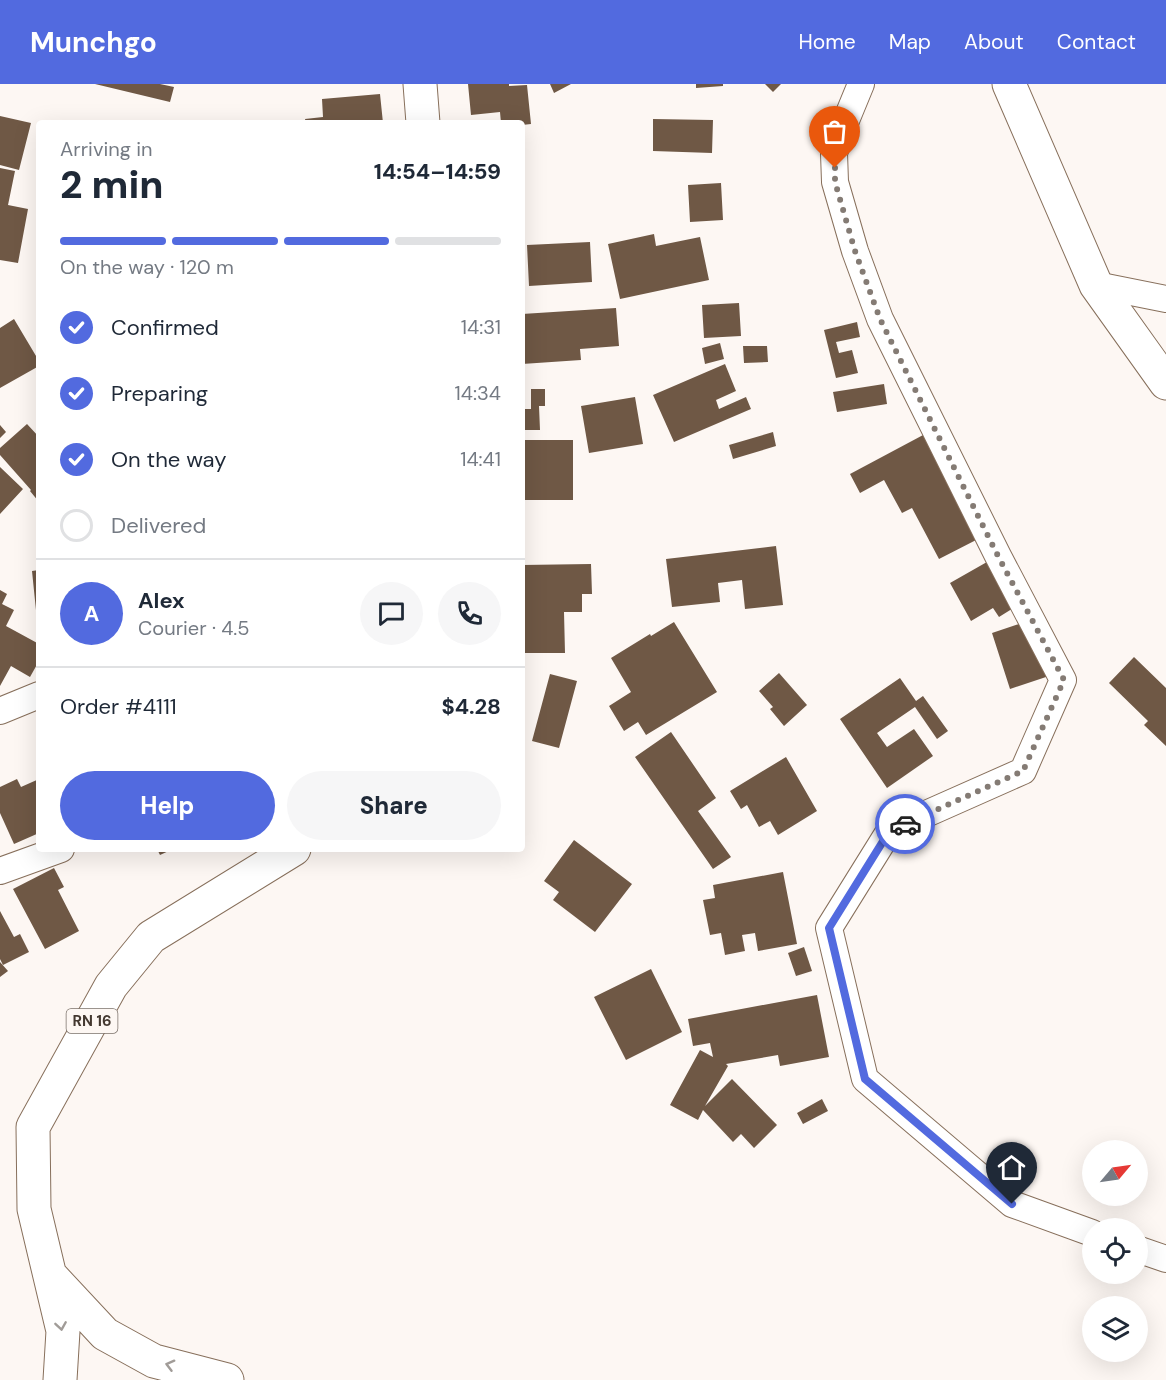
<!DOCTYPE html>
<html lang="en">
<head>
<meta charset="utf-8">
<style>
	body { margin:0; font-family:"DM Sans",sans-serif; background:#f6f6f7; color:#1f2937; height:100vh; display:flex; flex-direction:column; font-size:22px; white-space:nowrap }
	* { box-sizing:border-box; margin:0 }
	p { font-size:20px; color:#747a83 }
	.icon { flex:none; width:33px; height:33px; fill:none; stroke:currentColor; stroke-width:2; stroke-linecap:round; stroke-linejoin:round }
	.map { position:relative; flex:1; overflow:hidden }
	.panel { position:absolute; left:36px; top:36px; width:489px; height:732px; display:flex; flex-direction:column; background:#fff; border-radius:6px; box-shadow:0 6px 24px #0002 }
	.panel>* { flex:none }
	.needle { width:39px; rotate:61deg }
	.fabs { position:absolute; left:1082px; top:1056px; display:grid; gap:12px }
	.fabs a { display:grid; place-items:center; width:66px; height:66px; border-radius:50%; background:#fff; box-shadow:0 6px 24px #0002; font-size:30px }
	.pin { position:absolute; display:grid; place-items:center; width:51px; height:51px; color:#fff; margin:-62px -26px; border-radius:50% 50% 50% 0; rotate:-45deg; box-shadow:0 0 6px #0007 }
	.pin .icon { rotate:45deg }
	.courier { position:absolute; display:grid; place-items:center; width:60px; height:60px; margin:-30px; border:4px solid #526adf; border-radius:50%; background:#fff; color:#222; box-shadow:0 2px 8px #0007 }
	.summary em { font-style:normal; font-weight:800 }
	.summary div { display:flex; flex-direction:column-reverse }
	.summary { display:flex; align-items:center; justify-content:space-between; height:102px; padding:0 24px }
	h1 { font-size:39px; font-weight:800; line-height:45px }
	.bar { display:grid; grid-template-columns:repeat(4,1fr); gap:9px 6px; align-content:center; height:72px; padding:0 24px }
	.bar i { height:8px; border-radius:4px; background:#e0e1e3 }
	.bar .selected { background:#526adf }
	.bar p { grid-column:span 4 }
	.line { display:flex; align-items:center; gap:15px; padding:0 24px; border-top:2px solid #e0e1e3 }
	.line div { flex:1 }
	.round { display:grid; place-items:center; flex:none; width:63px; height:63px; border-radius:32px; background:#f6f6f7 }
	ol { padding:0 24px; list-style:none }
	li { display:flex; align-items:center; gap:18px; height:66px }
	li p { margin-inline-start:auto }
	li .icon { padding:6px; border-radius:50%; background:#526adf; color:#fff; stroke-width:4 }
	li:last-child { color:#747a83 }
	li i { width:33px; height:33px; border:3px solid #e0e1e3; border-radius:50% }
	.primary-button { display:flex; gap:12px; margin-top:auto; padding:12px 24px }
	.primary-button a { flex:1; height:69px; border-radius:36px; background:#526adf; color:#fff; font-size:24px; font-weight:800; line-height:69px; text-align:center }
	.primary-button a+a { background:#f6f6f7; color:#1f2937 }
	header { display:flex; align-items:center; gap:36px; box-sizing:border-box; height:84px; padding:0 30px; background:#526adf; color:#fff }
	header strong { font-size:28px }
	nav { display:flex; gap:33px; margin-inline-start:auto; font-size:21px }
	.map>svg:first-child { display:block }
	.building { fill:#6f5845 }
	.lines { fill:none; stroke-linecap:round; stroke-linejoin:round }
	.minor-casing { stroke:#876f5b; stroke-width:28 }
	.secondary-casing { stroke:#876f5b; stroke-width:35 }
	.primary-casing { stroke:#876f5b; stroke-width:35 }
	.minor { stroke:#fff; stroke-width:26 }
	.secondary { stroke:#fff; stroke-width:33 }
	.primary { stroke:#fff; stroke-width:33 }
	.oneway { stroke:#a19c98 }
	.done { stroke:#847b74; stroke-width:6; stroke-dasharray:0 10.8 }
	.route { stroke:#526adf; stroke-width:8 }
	.labels { text-anchor:middle; dominant-baseline:central; stroke-width:6; stroke-linejoin:round; paint-order:stroke }
	.shield { fill:#fdf7f3; stroke:#7b716a; stroke-width:1.5 }
	.shield-label { font-size:15px; font-weight:bold; fill:#433830 }
</style>
</head>
<body>
<header>
<strong>Munchgo</strong>
<nav><a>Home</a><a>Map</a><a>About</a><a>Contact</a></nav>
</header>
<div class="map">
<svg width="1166" height="1296" viewBox="0 0 1166 1296">
	<rect width="100%" height="100%" fill="#fdf7f3"/>
	<path class="building" d="M95,0H160L174,3L170,18Z
		M468,0H509V2L527,1L531,40L522,41V39H501L500,28L471,31Z
		M550,0H571L554,9Z
		M696,0H723V2L696,4Z
		M765,0H781L773,8Z
		M380,10L383,39H306L305,35L323,33L322,15Z
		M0,32L31,39L19,86L0,81Z
		M653,35L713,36L712,69L653,67Z
		M0,84L15,87L8,121L28,125L18,179L0,176Z
		M721,99L723,136L690,138L688,101Z
		M654,150L656,162L700,153L709,196L620,215L608,160Z
		M590,158L592,198L529,202L527,161Z
		M739,219L741,252L704,254L702,221Z
		M616,224L619,262L580,265L581,276L522,280V230Z
		M14,235L39,277V282L0,304V244Z
		M857,238L860,253L836,258L839,269L852,266L858,289L836,294L824,246Z
		M720,259L724,275L705,280L702,264Z
		M743,262H767L768,278L744,279Z
		M725,280L736,307L716,316L719,325L746,313L751,325L674,358L653,311Z
		M884,300L887,320L837,328L833,308Z
		M531,305H545V322H539L540,346H522V325H531Z
		M635,313L643,360L589,369L581,322Z
		M27,340L39,353V418L30,407L31,406L0,371V364Z
		M0,341L6,348L0,354Z
		M773,348L776,362L733,375L729,361Z
		M925,350L980,454L939,475L912,424L902,429L884,396L860,409L850,390Z
		M522,356H573V416H522Z
		M0,383L23,405L0,430Z
		M776,462L783,521L745,525L742,496L718,499L720,518L672,523L666,475Z
		M1001,470L1015,523L999,533L993,524L971,537L950,499Z
		M591,480L592,510H582V528H564L565,569H522V481Z
		M39,486V536H37L32,487Z
		M0,506L7,510L2,520L14,526L6,542L39,560V577L30,593L11,582L0,602Z
		M1037,534L1055,590L1010,605L992,549Z
		M674,538L717,608L646,651L638,638L624,647L609,622L631,608L611,574L650,550L651,552Z
		M1134,573L1166,604V662L1144,641L1148,637L1109,599Z
		M779,589L807,621L784,642L770,625L773,623L759,607Z
		M550,590L577,597L559,664L532,657Z
		M900,594L916,617L923,612L948,647L937,655L915,623L877,649L887,663L914,645L933,672L887,704L840,635Z
		M671,648L716,714L698,727L731,773L713,785L635,673Z
		M786,673L817,727L778,751L770,737L759,743L747,721L741,725L730,707Z
		M17,695L21,703L39,695V749L14,760L0,729V703Z
		M574,756L632,800L595,848L553,816L559,808L544,797Z
		M157,765H173L160,771Z
		M54,784L64,803L58,806L79,847L45,865L13,805Z
		M783,788L797,860L758,867L755,849L742,851L745,867L725,871L721,849L710,851L703,816L715,814L713,801Z
		M0,827L14,853L20,850L29,868L3,881L0,875Z
		M804,863L812,887L796,892L788,869Z
		M0,878L8,887L0,893Z
		M651,885L682,948L626,976L594,913Z
		M817,911L829,973L780,982L778,971L726,980L728,982L705,1022L732,995L777,1041L754,1064L741,1050L733,1058L703,1026L698,1036L670,1021L700,966L713,973L710,959L693,962L688,935Z
		M822,1015L828,1027L803,1040L797,1029Z"/>
	<g class="lines">
		<defs>
			<path id="minor" d="M861,0L847,34L834,69L835,98L855,167L880,235L998,472L1063,596L1023,687L890,746L829,844L865,995L1012,1120L1092,1149
				M1096,201L1166,215
				M0,627L39,611
				M0,787L61,765
				M1137,1165L1166,1175"/>
			<path id="secondary" d="M1009,0L1096,201L1166,299"/>
			<path id="primary" d="M420,0L423,39
				M50,1191L105,1250L154,1277L227,1296
				M60,1296L63,1247L34,1125L33,1043L111,902L151,853L294,765"/>
		</defs>
		<use href="#minor" class="minor-casing"/>
		<use href="#secondary" class="secondary-casing"/>
		<use href="#primary" class="primary-casing"/>
		<use href="#minor" class="minor"/>
		<use href="#secondary" class="secondary"/>
		<use href="#primary" class="primary"/>
	</g>
	<defs><path id="oneway-chevron" d="M-2-3.5L2.5 0L-2 3.5" fill="none" stroke-width="1.6" stroke-linecap="round" stroke-linejoin="round" transform="scale(1.5)"/></defs>
	<g class="oneway">
		<use href="#oneway-chevron" transform="translate(61 1242) rotate(81)"/>
		<use href="#oneway-chevron" transform="translate(170 1281) rotate(-165)"/>
	</g>
	<g class="lines">
		<path class="done" d="M835,84V98L855,167L880,235L998,472L1064,596L1023,687L905,740"/>
		<path class="route" d="M905,740L890,746L829,844L865,995L1012,1120"/>
	</g>
	<g class="labels">
		<rect class="shield" x="66.5" y="925" width="51" height="24" rx="4.5"/>
		<g class="shield-label">
			<text x="92" y="937">RN 16</text>
		</g>
	</g>
</svg>
<div class="fabs">
<a><svg class="needle" viewBox="-14 -14 28 28"><path d="M0-13l5 13h-10z" fill="#e53935"/><path d="M0 13l5-13h-10z" fill="#747a83"/></svg></a>
<a><svg class="icon" aria-label="locate" viewBox="0 0 24 24"><circle cx="12" cy="12" r="6"/><path d="M12 2v4M12 18v4M2 12h4M18 12h4"/></svg></a>
<a><svg class="icon" aria-label="layers" viewBox="0 0 24 24"><path d="M12 4l9 5-9 5-9-5zM3 14l9 5 9-5"/></svg></a>
</div>
<div class="pin" style="left:835px;top:84px;background:#ea580c"><svg class="icon" aria-label="bag" viewBox="0 0 24 24"><path d="M5 8h14l-1 12H6zM9 8a3 3 0 0 1 6 0"/></svg></div>
<div class="pin" style="left:1012px;top:1120px;background:#1f2937"><svg class="icon" aria-label="home" viewBox="0 0 24 24"><path d="M3 11l9-7 9 7M6 9v11h12V9"/></svg></div>
<div class="courier" style="left:905px;top:740px"><svg class="icon" aria-label="car" viewBox="0 0 24 24"><path d="M5 17H2v-5l4-1 3-4h7l3 4 3 1v5h-3M9 17h6M6 11h13"/><circle cx="7" cy="17" r="2"/><circle cx="17" cy="17" r="2"/></svg></div>
<section class="panel">
<div class="summary"><div><h1>2 min</h1><p>Arriving in</p></div><em>14:54–14:59</em></div>
<div class="bar"><i class="selected"></i><i class="selected"></i><i class="selected"></i><i></i><p>On the way · 120 m</p></div>
<ol>
<li><svg class="icon" aria-label="check" viewBox="0 0 24 24"><path d="M5 12l5 5 9-10"/></svg>Confirmed<p>14:31</p></li>
<li><svg class="icon" aria-label="check" viewBox="0 0 24 24"><path d="M5 12l5 5 9-10"/></svg>Preparing<p>14:34</p></li>
<li><svg class="icon" aria-label="check" viewBox="0 0 24 24"><path d="M5 12l5 5 9-10"/></svg>On the way<p>14:41</p></li>
<li><i></i>Delivered</li>
</ol>
<div class="line" style="height:108px"><b class="round" style="background:#526adf;color:#fff">A</b><div><b>Alex</b><p>Courier · 4.5</p></div><a class="round"><svg class="icon" aria-label="chat" viewBox="0 0 24 24"><path d="M4 5h16v11H9l-5 4z"/></svg></a><a class="round"><svg class="icon" aria-label="phone" viewBox="0 0 24 24"><path d="M5 4h4l2 5-3 2q2 4 5 5l2-3 5 2v4C11 20 4 13 5 4z"/></svg></a></div>
<div class="line" style="height:78px"><div>Order #4111</div><b>$4.28</b></div>
<div class="primary-button"><a>Help</a><a>Share</a></div>
</section>
</div>
</body>
</html>
